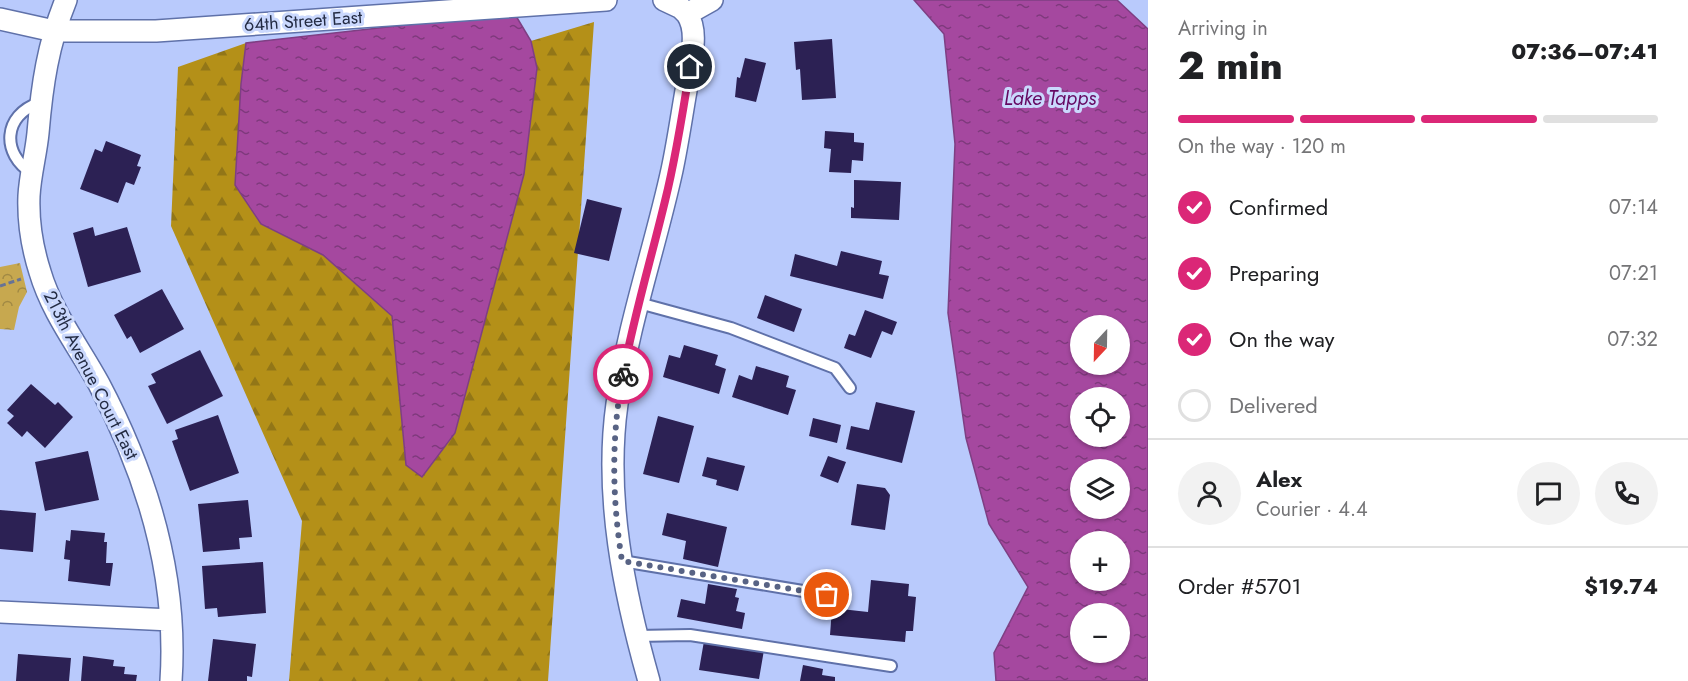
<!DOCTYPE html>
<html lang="en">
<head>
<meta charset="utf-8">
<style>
	body { margin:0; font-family:Jost,sans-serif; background:#f2f2f2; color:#202124; height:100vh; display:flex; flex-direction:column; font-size:22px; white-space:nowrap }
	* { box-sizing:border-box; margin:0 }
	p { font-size:20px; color:#757577 }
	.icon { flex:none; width:33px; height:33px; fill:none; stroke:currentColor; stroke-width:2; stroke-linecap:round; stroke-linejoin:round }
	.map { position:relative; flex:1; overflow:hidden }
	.sheet { display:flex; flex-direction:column; background:#fff; width:540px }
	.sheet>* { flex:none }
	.needle { width:39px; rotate:202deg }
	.tools { position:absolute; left:1070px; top:315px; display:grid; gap:12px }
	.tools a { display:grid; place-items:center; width:60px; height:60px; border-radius:50%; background:#fff; box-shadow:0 2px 4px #0004; font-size:30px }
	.pin { position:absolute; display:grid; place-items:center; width:51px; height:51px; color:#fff; margin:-26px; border:3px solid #fff; border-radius:50%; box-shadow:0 2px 6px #0007 }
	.courier { position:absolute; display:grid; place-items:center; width:60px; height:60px; margin:-30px; border:4px solid #db2777; border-radius:50%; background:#fff; color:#222; box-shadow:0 2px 8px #0007 }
	.overview em { font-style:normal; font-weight:800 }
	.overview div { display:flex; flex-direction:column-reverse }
	.overview { display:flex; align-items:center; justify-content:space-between; height:102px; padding:0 30px }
	h1 { font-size:39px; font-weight:800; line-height:45px }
	.bar { display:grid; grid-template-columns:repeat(4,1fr); gap:9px 6px; align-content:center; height:72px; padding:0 30px }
	.bar i { height:8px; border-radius:4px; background:#e0e0e0 }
	.bar .selected { background:#db2777 }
	.bar p { grid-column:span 4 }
	.line { display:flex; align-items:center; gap:15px; padding:0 30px; border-top:2px solid #e0e0e0 }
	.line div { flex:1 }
	.round { display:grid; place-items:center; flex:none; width:63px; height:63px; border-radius:32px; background:#f2f2f2 }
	ol { padding:0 30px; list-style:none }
	li { display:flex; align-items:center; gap:18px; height:66px }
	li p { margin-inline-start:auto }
	li .icon { padding:6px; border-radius:50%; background:#db2777; color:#fff; stroke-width:4 }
	li:last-child { color:#757577 }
	li i { width:33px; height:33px; border:3px solid #e0e0e0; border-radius:50% }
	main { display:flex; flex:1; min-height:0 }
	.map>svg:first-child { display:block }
	.forest { fill:url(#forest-firs) }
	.park { fill:url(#park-crowns) }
	.water { fill:url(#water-ripples); stroke:#7e3f83; stroke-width:1.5; fill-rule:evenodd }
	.building { fill:#2c2154 }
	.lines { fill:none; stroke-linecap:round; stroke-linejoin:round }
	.lane-casing { stroke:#5f71a9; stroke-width:14 }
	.street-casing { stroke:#5f71a9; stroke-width:24 }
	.path { stroke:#677396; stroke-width:3; stroke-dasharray:6 3; stroke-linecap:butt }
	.lane { stroke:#fff; stroke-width:10 }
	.street { stroke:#fff; stroke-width:21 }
	.done { stroke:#586384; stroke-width:6; stroke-dasharray:0 10.8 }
	.route { stroke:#db2777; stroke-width:8 }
	.labels { text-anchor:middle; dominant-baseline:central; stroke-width:6; stroke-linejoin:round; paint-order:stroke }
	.street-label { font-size:18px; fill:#232b43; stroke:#cad8fd }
	.water-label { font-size:20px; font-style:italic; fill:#650862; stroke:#cad8fd }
</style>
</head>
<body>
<main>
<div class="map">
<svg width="1148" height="681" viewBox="0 0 1148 681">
	<defs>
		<pattern id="forest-firs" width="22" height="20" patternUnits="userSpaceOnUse" patternTransform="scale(1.5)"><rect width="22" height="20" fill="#b49018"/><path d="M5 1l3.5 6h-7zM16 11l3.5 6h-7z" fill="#927617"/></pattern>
		<pattern id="park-crowns" width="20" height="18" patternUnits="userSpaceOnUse" patternTransform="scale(1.5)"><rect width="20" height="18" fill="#c7a84f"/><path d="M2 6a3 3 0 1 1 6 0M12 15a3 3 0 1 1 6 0" fill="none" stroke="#a18943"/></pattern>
		<pattern id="water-ripples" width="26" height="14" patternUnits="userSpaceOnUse" patternTransform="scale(1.5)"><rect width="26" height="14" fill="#a5489f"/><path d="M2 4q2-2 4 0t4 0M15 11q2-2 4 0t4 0" fill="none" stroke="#7e397c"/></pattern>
	</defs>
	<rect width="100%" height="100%" fill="#b9cafc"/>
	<path class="forest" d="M594,22L548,681H289L302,521L171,226L178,67L246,43L241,84L261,224L323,255L392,316L406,465L537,68L531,41Z"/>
	<path class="park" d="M20,263L27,292L19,307L14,330L0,329V267Z"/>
	<path class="water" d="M914,0H1117L1148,29V681H996L994,653L1028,587L989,524L966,438L948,313L955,144L944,34ZM1080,326H1119V364H1080ZM1080,398H1119V436H1080ZM1080,470H1119V508H1080ZM1080,542H1119V580H1080ZM1080,614H1119V652H1080Z
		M516,16L531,41L537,68L524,174L455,433L422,477L406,465L392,316L323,255L261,224L235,185L241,84L246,43L432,22Z"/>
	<path class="building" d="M832,39L836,98L802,100L800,69L796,70L794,42Z
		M745,58L766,63L756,102L735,97L737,77L740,78Z
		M825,131L854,133V142L864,143L863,161L852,160L851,173L829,172L831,149L824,148Z
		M106,141L141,155L137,166L141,167L134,185L126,182L118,203L80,189L95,149L102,152Z
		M854,180L901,182L899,220L851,218V207L854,208Z
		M587,199L622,208L609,261L574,253Z
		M93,227L95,236L127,227L141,272L88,287L73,233Z
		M841,251L882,261L879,274L889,276L883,299L790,276L795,254L837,266Z
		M162,289L184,329L140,353L131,336L127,339L114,315Z
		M765,295L802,309L794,332L757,318Z
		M865,310L897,322L892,335L882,331L871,358L844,348L849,334L855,336Z
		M684,345L718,355L715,365L726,369L719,394L663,377L669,355L680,358Z
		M200,350L223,396L167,424L148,386L156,383L151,374Z
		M756,366L789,376L786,387L796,390L788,415L732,397L739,375L752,380Z
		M31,384L55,405L58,402L73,417L45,448L27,431L22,437L7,423L14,416L7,410Z
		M876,402L915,411L902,463L846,449L851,426L869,430Z
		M218,415L239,473L190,491L172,441L178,439L175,430Z
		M658,416L694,426L679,483L643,474Z
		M813,418L841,425L837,443L809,436Z
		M88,451L99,500L45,511L35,462Z
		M828,456L846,462L838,483L820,476Z
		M707,457L745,466L738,491L716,485L717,480L702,476Z
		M857,484L885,488L890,495L885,530L851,525Z
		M248,500L252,537L239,538L240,549L203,552L198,504Z
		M0,510L36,513L33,552L0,549Z
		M667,513L727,527L718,567L683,559L686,541L662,535Z
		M71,530L105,533L104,542H107L106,563H113L110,586L68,581L70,560L64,559L66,540L70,541Z
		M263,562L266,613L218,617L217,608L205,609L202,566Z
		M871,580L909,584L908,596L916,597L913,631H906L905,642L830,635L832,608L868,612Z
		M708,584L737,589L735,597L739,598L736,611L745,613L742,629L677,617L681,599L705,604Z
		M213,639L256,644L252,677L247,676V681H208Z
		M704,641L764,650L759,679L699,670Z
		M18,654L71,658L69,681H16Z
		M83,656L114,660L113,666L125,667L124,674L137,675L136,681H81Z
		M803,665L823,669L822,675L835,677V681H800Z"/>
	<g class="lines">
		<defs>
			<path id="lane" d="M32,173C1,154 3,115 39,103
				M639,303L731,328L835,368L850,388
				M622,561L827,595
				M637,636L690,635L891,666"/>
			<path id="street" d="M66,0C48,44 42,85 38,133C36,154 30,175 29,196C28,222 32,247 40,272C52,313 79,347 99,384C147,475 178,577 171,681
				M664,0L681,8L687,14L712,0
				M0,19L54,31H156L606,0
				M0,612L171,620
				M649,681C624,593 604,496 617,404C628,324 655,248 672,170C678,142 682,113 687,85C689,72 693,58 693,45C694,34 693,23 687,14"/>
		</defs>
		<use href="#lane" class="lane-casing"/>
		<use href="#street" class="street-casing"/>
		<path class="path" d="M0,286L21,279"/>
		<use href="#lane" class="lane"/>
		<use href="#street" class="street"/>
	</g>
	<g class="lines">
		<path class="done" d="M623,374C611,436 612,499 622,561L827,595"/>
		<path class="route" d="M623,374C634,316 651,259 665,201C676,157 683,112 690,67"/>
	</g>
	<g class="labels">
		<g class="street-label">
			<text transform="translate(303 21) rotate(-4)">64th Street East</text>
			<text transform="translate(91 375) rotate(63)">213th Avenue Court East</text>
		</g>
		<g class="water-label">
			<text x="1050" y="98">Lake Tapps</text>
		</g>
	</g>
</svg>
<div class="tools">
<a><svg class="needle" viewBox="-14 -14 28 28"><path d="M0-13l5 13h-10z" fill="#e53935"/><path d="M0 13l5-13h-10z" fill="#757577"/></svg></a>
<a><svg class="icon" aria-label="locate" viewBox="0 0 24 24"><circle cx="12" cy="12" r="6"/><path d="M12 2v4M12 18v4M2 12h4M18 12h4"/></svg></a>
<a><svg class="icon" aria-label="layers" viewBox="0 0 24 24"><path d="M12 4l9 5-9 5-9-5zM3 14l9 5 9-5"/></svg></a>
<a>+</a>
<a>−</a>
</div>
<div class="pin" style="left:827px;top:595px;background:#ea580c"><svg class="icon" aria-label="bag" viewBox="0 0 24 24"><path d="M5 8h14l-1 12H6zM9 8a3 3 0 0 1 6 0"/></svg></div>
<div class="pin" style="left:690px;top:67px;background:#1f2937"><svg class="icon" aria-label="home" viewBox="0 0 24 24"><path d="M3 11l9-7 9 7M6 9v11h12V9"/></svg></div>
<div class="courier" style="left:623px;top:374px"><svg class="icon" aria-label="bike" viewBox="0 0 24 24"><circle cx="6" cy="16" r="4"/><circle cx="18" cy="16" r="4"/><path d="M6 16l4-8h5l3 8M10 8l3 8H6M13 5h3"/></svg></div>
</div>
<section class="sheet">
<div class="overview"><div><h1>2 min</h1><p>Arriving in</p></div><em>07:36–07:41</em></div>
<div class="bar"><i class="selected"></i><i class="selected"></i><i class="selected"></i><i></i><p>On the way · 120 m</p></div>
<ol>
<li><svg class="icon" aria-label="check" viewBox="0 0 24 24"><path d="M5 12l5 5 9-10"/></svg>Confirmed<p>07:14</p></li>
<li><svg class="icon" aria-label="check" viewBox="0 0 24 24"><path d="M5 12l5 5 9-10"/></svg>Preparing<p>07:21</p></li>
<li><svg class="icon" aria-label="check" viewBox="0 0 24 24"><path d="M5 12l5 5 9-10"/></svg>On the way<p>07:32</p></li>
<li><i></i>Delivered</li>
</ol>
<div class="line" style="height:108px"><a class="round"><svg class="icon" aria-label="person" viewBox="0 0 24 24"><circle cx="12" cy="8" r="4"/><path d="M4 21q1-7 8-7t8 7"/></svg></a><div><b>Alex</b><p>Courier · 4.4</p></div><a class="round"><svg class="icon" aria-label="chat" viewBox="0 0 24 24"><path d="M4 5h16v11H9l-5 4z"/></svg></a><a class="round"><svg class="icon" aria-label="phone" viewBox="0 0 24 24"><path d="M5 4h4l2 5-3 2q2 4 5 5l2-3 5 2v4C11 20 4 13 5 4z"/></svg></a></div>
<div class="line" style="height:78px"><div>Order #5701</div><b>$19.74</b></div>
</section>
</main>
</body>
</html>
